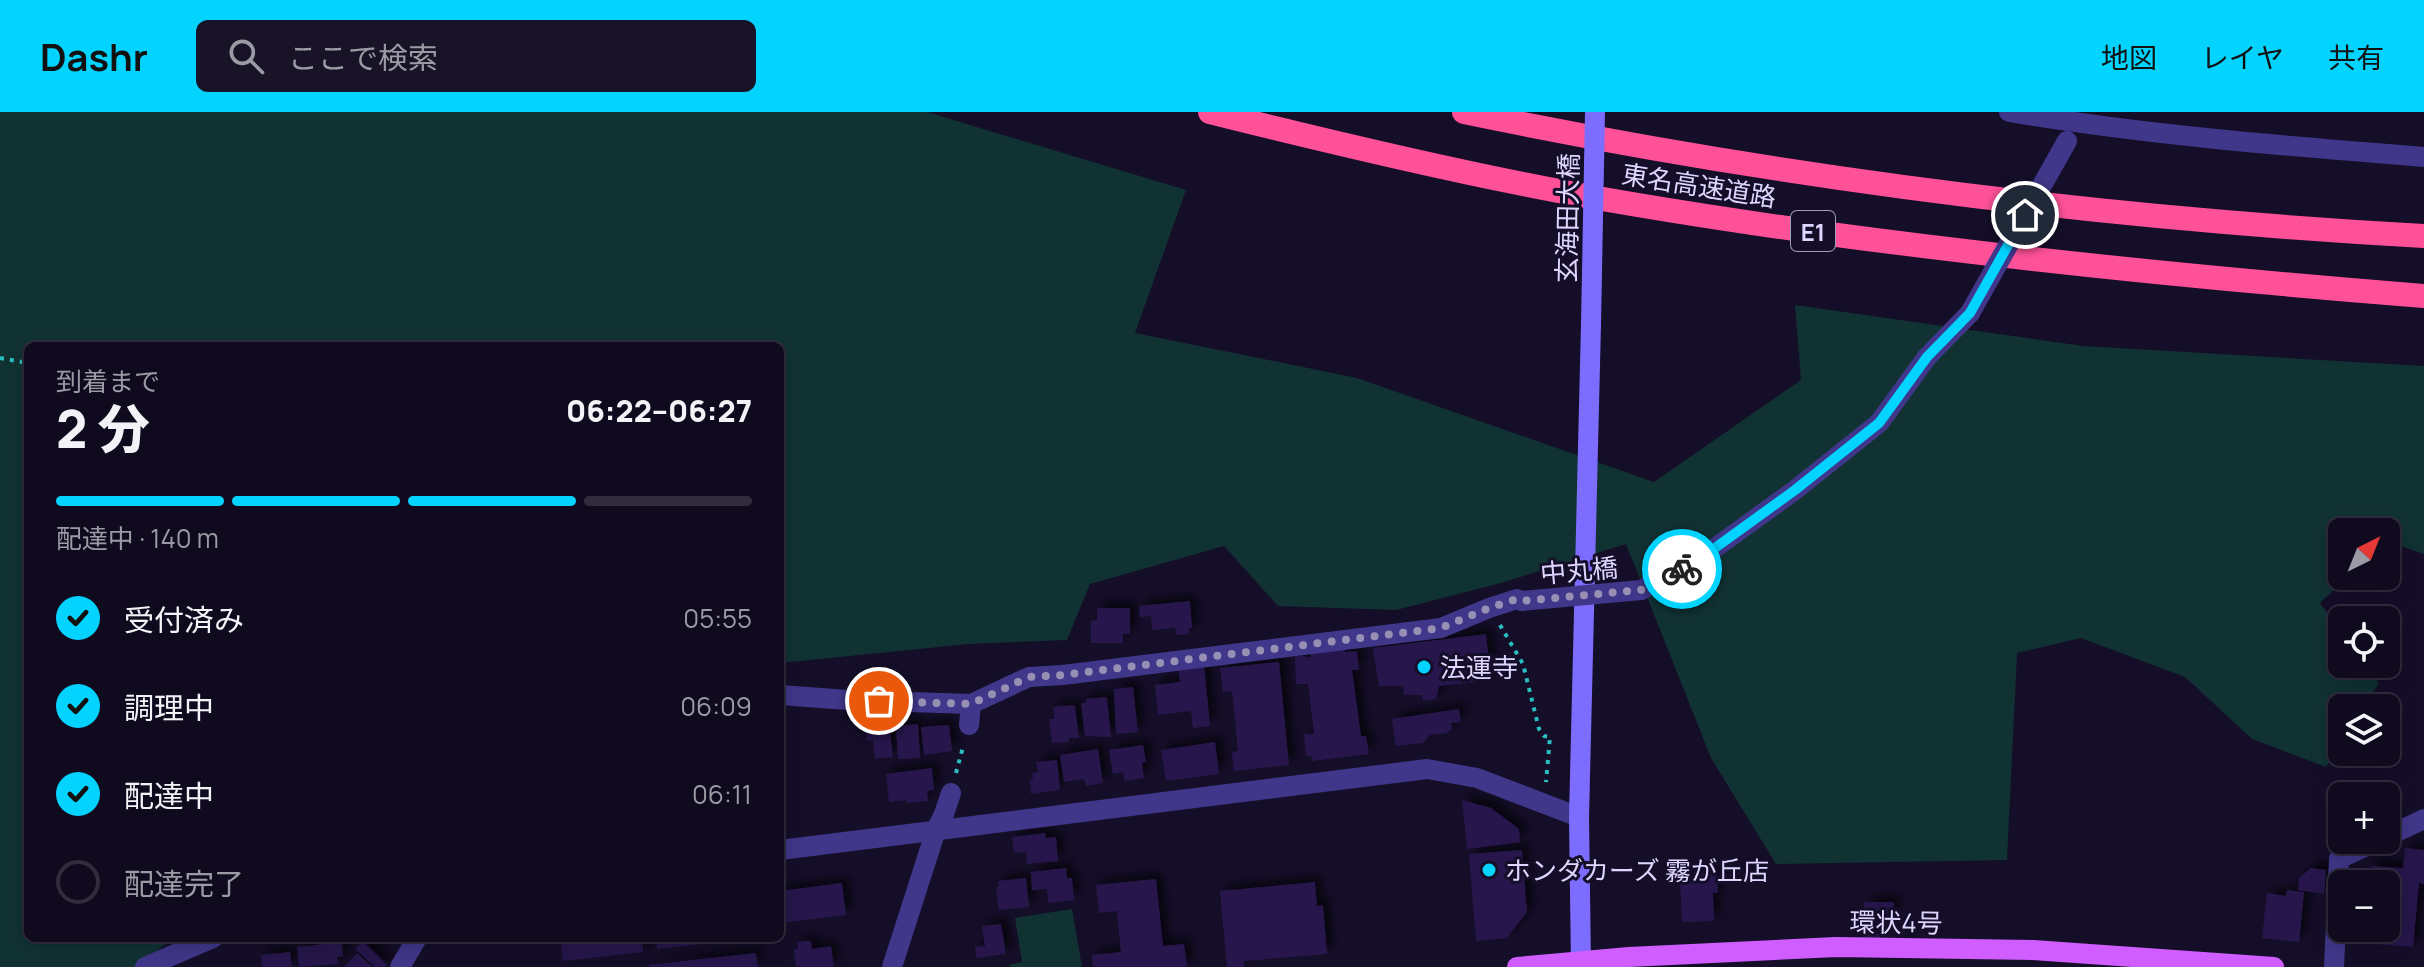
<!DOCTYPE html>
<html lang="ja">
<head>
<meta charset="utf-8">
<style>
	body { margin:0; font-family:Manrope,"Noto Sans JP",sans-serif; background:#191328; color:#f1f3f6; height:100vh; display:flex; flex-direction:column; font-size:30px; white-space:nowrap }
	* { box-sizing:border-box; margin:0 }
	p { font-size:26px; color:#9c9aa4 }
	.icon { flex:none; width:44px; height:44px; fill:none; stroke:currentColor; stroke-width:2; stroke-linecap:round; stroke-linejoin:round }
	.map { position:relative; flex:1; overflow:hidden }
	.sheet { position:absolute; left:24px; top:230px; width:760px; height:600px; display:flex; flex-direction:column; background:#100a1f; border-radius:12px; box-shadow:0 4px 20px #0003,0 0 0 2px #302b3d }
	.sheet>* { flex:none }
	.needle { width:52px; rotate:43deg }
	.buttons { position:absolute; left:2328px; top:406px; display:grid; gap:16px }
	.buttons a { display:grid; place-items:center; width:72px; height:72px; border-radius:12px; background:#100a1f; box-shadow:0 4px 20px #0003,0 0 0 2px #302b3d; font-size:40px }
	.pin { position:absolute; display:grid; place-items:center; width:68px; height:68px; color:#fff; margin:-34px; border:4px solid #fff; border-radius:50%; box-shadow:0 2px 8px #0007 }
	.courier { position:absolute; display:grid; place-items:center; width:80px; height:80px; margin:-40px; border:6px solid #02d3ff; border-radius:50%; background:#fff; color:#222; box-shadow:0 2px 10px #0007 }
	.head em { font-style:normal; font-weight:800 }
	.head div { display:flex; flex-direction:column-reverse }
	.head { display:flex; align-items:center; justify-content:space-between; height:136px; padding:0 32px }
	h1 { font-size:52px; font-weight:800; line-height:60px }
	.bar { display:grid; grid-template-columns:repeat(4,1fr); gap:12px 8px; align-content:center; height:96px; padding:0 32px }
	.bar i { height:10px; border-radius:6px; background:#302b3d }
	.bar .on { background:#02d3ff }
	.bar p { grid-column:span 4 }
	ol { padding:0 32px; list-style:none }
	li { display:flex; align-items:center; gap:24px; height:88px }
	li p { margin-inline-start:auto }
	li .icon { padding:8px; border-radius:50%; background:#02d3ff; color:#111; stroke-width:4 }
	li:last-child { color:#9c9aa4 }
	li i { width:44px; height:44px; border:4px solid #302b3d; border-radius:50% }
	header { display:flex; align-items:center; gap:48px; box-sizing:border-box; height:112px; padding:0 40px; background:#02d3ff; color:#111 }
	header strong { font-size:38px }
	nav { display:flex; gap:44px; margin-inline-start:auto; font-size:28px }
	.search { width:560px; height:72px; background:#191328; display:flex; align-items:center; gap:20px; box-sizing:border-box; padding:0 28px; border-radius:12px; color:#9c9aa4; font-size:30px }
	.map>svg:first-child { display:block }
	.green { fill:#113233 }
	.building { fill:#27194b; filter:url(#shadow) }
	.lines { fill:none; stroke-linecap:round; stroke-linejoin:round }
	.path { stroke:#29bec0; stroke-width:4; stroke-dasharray:4 6; stroke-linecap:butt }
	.street { stroke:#40378a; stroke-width:20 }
	.secondary { stroke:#7c6dff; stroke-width:20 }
	.primary { stroke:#cf5dff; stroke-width:20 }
	.highway { stroke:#ff5198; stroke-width:24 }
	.street-bridge { stroke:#40378a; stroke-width:20 }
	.secondary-bridge { stroke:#7c6dff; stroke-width:20 }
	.done { stroke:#9890b4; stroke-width:8; stroke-dasharray:0 14.4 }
	.route { stroke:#02d3ff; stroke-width:10 }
	.poi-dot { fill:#02d3ff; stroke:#150e29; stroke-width:3 }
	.labels { text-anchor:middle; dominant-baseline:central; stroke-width:6; stroke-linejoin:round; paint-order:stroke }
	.shield { fill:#150e29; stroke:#a29abf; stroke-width:2 }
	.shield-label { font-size:24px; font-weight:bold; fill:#ded6ff }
	.street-label { font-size:26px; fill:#ded6ff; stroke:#150e29 }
	.poi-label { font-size:26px; fill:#ded6ff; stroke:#150e29; text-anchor:start }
</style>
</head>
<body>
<header>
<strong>Dashr</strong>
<div class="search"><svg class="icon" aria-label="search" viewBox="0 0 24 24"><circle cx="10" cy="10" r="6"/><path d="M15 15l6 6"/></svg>ここで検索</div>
<nav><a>地図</a><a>レイヤ</a><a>共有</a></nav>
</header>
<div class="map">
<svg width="2424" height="855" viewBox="0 0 2424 855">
	<defs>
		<filter id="shadow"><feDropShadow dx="7" dy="-7" stdDeviation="4" flood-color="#0009"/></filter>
	</defs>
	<rect width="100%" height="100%" fill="#150e29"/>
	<path class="green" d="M0,0H927L1186,78L1135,221L1357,266L1654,370L1801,268L1795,193L2083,234L2424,254V442L2386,429V420H2342V464H2349L2320,491L2342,521V552H2365L2379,571L2363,596H2342V629L2326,655L2252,627L2185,565L2081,526L2017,541L2007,748L1776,752L1711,646L1626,432L1501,471L1396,498L1278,494L1224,434L1090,472L1067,528L968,532L780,551V234H28V826H172L139,855H0Z
		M1072,797L1082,855H1010L1009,853L1022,850L1015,806Z"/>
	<path class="building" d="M1190,489L1192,516H1189V522L1176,523L1175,516L1152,518L1151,504L1140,505L1139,494Z
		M1097,496H1130V522H1123V531H1091V509L1097,508Z
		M1486,522L1491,568L1439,574L1436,587L1423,589L1422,583H1404L1403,574H1379L1373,536Z
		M1344,536L1345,540L1357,539L1359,558H1352L1361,624H1366L1369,642L1312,649V644H1306L1304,622H1314L1308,572H1296L1295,544L1311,545L1310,539Z
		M1279,550L1289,653L1234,659L1232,640L1238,639L1232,579L1223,580L1220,556Z
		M1204,552L1210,614L1193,616L1191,599L1158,603L1155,573L1180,570L1178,555Z
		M1133,575L1138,620L1116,622L1114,577Z
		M1107,585L1111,625L1085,624L1081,591H1086V587Z
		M1075,593L1079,626H1069V630L1052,631L1049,607H1054L1053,595Z
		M1459,597L1461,610L1451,611L1452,617L1447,621L1430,623L1423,631L1396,634L1392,607Z
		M889,611L893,645L875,647L873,628L867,629L865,614Z
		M918,612L920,646L898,647L896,614Z
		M949,613L952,639L924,643L921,615Z
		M1215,630L1219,662L1166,669L1161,638Z
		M1143,633L1146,650L1142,651L1144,666L1125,669L1123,660L1113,662L1109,638Z
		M1098,637L1103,671L1086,674L1084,667L1064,670L1060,643Z
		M1057,648L1060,678L1031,682L1030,668L1033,667L1032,661L1038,660L1036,650Z
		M932,656L934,678L927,679L928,689L907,691L906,688L889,690L886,662Z
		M1462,688L1491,696L1519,717L1520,730L1467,737Z
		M1045,721L1046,726L1056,725L1058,749L1027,752L1026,740L1014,741L1012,725Z
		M2405,736L2424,738V772L2419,771L2413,835L2375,832L2377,816H2386V772H2381V768L2370,766L2371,754L2403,756Z
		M1522,738L1527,800L1507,826L1476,829L1469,742Z
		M1066,756L1067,766H1072L1074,788L1048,791L1047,777L1032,778L1031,760Z
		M2311,756L2326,758L2324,782L2298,778L2299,766Z
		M1700,761H1717L1718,781H1713L1714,809L1682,810L1680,769L1701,768Z
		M1026,766L1029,795L999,798L996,775L999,774L998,769Z
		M1156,767L1163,834L1184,832L1187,855H1093L1092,843L1121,840L1117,799L1099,801L1096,773Z
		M1315,770L1317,794L1323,793L1327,842L1244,849V855H1227L1220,779Z
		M842,771L846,803L780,811V779Z
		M2287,778L2304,780L2299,830L2262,826L2267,781L2286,784Z
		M1864,790H1894V805H1864Z
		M1001,812L1006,842L976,846L975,835L985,834L982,814Z
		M1864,822H1880L1879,827H1864Z
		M560,826H642L643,840L563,849Z
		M656,826H735V828L657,837Z
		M363,829L387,853L385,855H375L355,837Z
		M811,829L812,837L831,834L834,855H796L794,837H798L797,830Z
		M342,830L343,844L337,845L338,852L299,855L297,835Z
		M290,840L292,855H262L261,843Z
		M357,841L372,855H344Z
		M756,841L758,855H649V853Z"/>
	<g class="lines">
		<path class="path" d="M0,246L28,251
			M1500,513L1523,552L1539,617L1544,624L1550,625L1546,670
			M956,661L963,635"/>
		<path class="street" d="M2009,0C2146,23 2285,34 2424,45
			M1641,478L1697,449L1795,378L1879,311L1927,245L1970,201
			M780,583L848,588L971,592L1029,565L1063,563L1441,516L1489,496L1517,487L1522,489
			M969,613L971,592
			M2386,725L2424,707
			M780,738L1427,657L1477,666L1579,705
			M145,855L213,826
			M400,855L417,826
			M892,855L936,718L944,702L951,681
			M2334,855L2339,747L2379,728"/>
		<path class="secondary" d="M1581,855L1579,705L1591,212"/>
		<path class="primary" d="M1517,855L1629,845L1836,835L2033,838L2274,855"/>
		<path class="highway" d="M1210,0C1314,26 1418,51 1523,72C1622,92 1722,107 1822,121C2022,148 2223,168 2424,184
			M1464,0C1781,66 2101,106 2424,124"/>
		<path class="street-bridge" d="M1970,201L2067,29
			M1522,489L1641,478"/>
		<path class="secondary-bridge" d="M1591,212L1595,0"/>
	</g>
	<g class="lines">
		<path class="done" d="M879,589L971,592L1029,565L1063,563L1441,516L1489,496L1517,487L1522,489L1641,478L1682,457"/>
		<path class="route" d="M1682,457L1697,449L1795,378L1879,311L1927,245L1970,201L2025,103"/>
	</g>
	<g class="poi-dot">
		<circle cx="1424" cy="555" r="8"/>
		<circle cx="1489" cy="758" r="8"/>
	</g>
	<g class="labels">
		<rect class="shield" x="1791" y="99" width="44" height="40" rx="6"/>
		<g class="shield-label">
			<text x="1813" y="119">E1</text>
		</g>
		<g class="street-label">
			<text transform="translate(1699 73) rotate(9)">東名高速道路</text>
			<text transform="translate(1567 106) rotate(-89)">玄海田大橋</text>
			<text transform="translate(1579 458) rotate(-5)">中丸橋</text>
			<text transform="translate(1896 810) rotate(1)">環状4号</text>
		</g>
		<g class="poi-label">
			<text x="1440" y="555">法運寺</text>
			<text x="1505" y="758">ホンダカーズ 霧が丘店</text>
		</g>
	</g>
</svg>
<div class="buttons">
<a><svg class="needle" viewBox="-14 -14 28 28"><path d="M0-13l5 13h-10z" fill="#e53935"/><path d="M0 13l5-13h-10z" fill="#9c9aa4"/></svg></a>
<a><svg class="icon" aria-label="locate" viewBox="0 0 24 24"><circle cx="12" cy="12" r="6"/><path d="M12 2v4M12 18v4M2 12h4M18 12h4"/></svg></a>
<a><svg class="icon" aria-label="layers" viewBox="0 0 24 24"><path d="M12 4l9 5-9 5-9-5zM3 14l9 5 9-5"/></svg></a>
<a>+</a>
<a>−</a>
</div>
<div class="pin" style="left:879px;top:589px;background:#ea580c"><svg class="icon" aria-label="bag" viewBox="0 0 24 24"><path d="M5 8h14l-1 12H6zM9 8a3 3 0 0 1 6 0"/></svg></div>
<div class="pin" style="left:2025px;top:103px;background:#1f2937"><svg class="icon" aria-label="home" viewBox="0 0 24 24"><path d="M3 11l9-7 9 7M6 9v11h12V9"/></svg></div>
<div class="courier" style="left:1682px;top:457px"><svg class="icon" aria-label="bike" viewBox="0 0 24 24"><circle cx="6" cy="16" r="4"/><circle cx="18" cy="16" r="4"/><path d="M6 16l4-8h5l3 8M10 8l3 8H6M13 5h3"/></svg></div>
<section class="sheet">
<div class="head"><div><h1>2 分</h1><p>到着まで</p></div><em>06:22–06:27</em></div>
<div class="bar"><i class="on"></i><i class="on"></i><i class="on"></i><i></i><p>配達中 · 140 m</p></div>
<ol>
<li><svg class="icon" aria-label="check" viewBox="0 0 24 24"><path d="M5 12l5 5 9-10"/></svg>受付済み<p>05:55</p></li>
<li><svg class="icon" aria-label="check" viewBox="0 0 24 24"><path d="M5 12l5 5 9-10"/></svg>調理中<p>06:09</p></li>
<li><svg class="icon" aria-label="check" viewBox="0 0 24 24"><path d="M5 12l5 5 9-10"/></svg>配達中<p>06:11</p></li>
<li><i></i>配達完了</li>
</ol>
</section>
</div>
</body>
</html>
